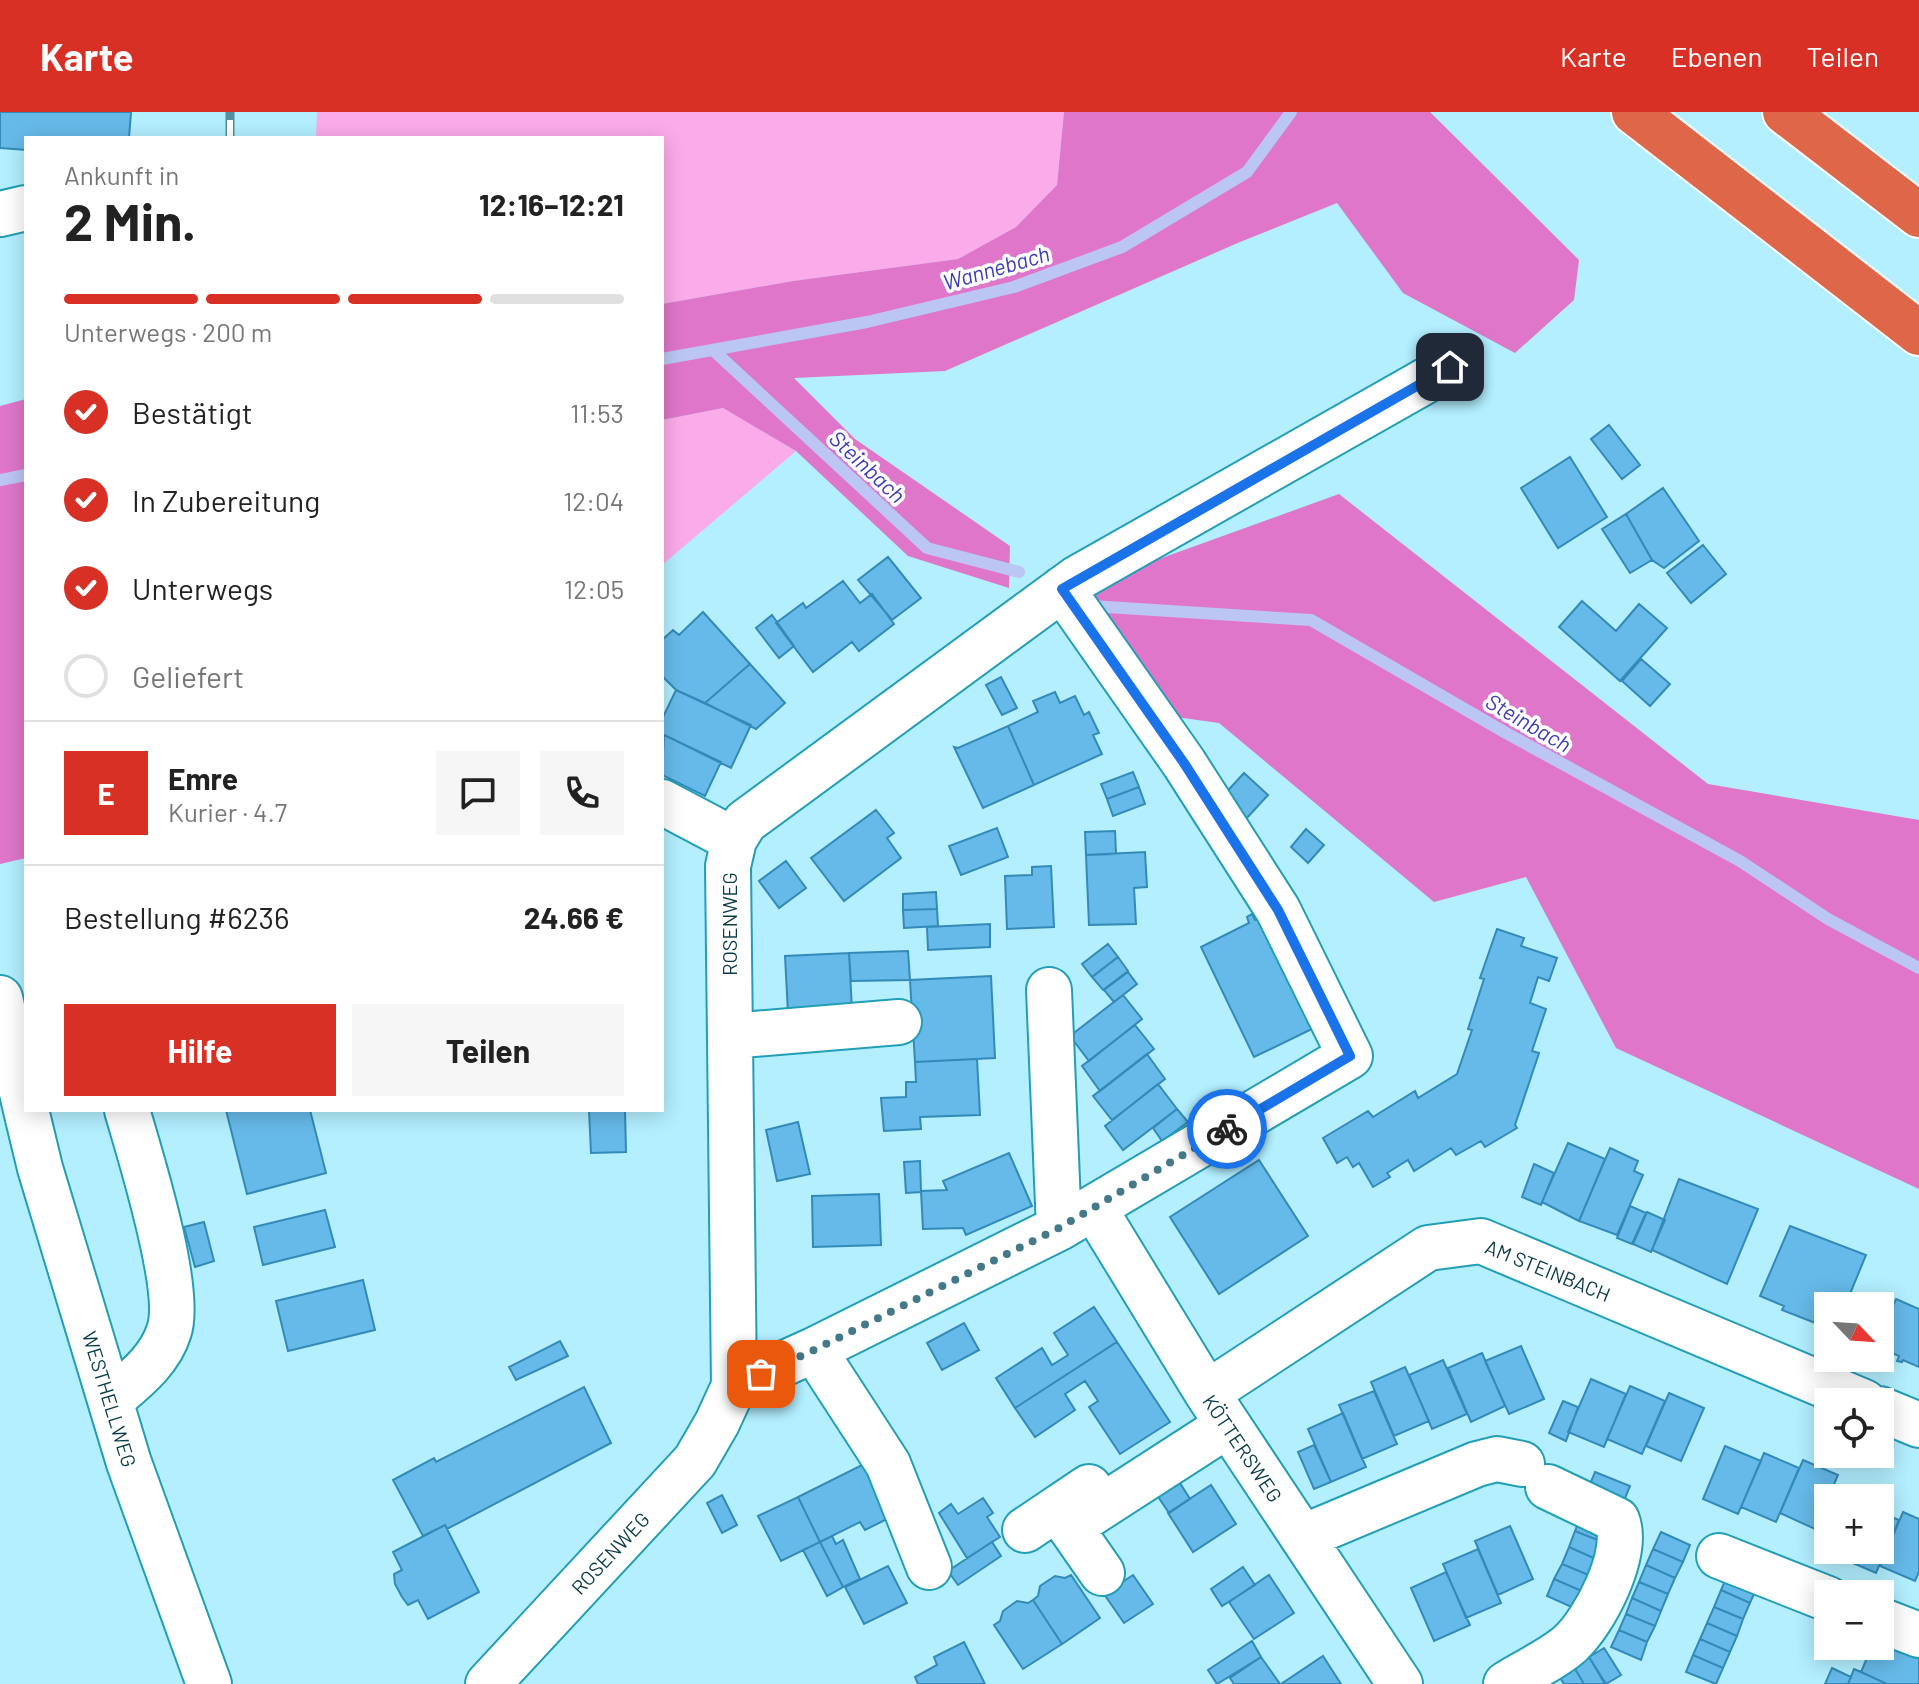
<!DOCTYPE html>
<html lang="de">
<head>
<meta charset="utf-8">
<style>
	body { margin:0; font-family:Barlow,sans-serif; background:#f6f6f6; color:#222; height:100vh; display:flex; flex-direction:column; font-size:30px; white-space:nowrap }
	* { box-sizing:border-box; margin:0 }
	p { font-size:26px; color:#767676 }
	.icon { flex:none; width:44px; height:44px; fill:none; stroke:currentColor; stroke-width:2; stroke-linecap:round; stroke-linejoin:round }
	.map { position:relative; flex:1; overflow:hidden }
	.sheet { position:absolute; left:24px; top:24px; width:640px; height:976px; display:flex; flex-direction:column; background:#fff; border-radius:0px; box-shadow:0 4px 20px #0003 }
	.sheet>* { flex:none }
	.needle { width:52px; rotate:115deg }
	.controls { position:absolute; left:1814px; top:1180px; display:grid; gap:16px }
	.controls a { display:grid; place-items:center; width:80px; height:80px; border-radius:0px; background:#fff; box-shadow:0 4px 20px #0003; font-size:40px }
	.pin { position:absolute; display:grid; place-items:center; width:68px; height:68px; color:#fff; margin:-34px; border-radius:16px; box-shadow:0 4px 12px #0006 }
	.courier { position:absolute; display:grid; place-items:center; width:80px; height:80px; margin:-40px; border:6px solid #1a73e8; border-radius:50%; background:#fff; color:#222; box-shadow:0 2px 10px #0007 }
	.summary em { font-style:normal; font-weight:700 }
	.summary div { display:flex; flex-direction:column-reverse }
	.summary { display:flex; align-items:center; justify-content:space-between; height:136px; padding:0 40px }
	h1 { font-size:52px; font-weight:700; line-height:60px }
	.bar { display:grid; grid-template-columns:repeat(4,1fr); gap:12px 8px; align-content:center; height:96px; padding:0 40px }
	.bar i { height:10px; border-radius:6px; background:#e0e0e0 }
	.bar .selected { background:#d93025 }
	.bar p { grid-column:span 4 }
	.line { display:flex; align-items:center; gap:20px; padding:0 40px; border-top:2px solid #e0e0e0 }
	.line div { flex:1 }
	.round { display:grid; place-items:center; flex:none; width:84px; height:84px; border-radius:0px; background:#f6f6f6 }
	ol { padding:0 40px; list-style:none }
	li { display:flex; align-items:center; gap:24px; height:88px }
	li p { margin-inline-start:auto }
	li .icon { padding:8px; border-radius:50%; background:#d93025; color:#fff; stroke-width:4 }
	li:last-child { color:#767676 }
	li i { width:44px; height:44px; border:4px solid #e0e0e0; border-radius:50% }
	.primary-button { display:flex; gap:16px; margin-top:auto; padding:16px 40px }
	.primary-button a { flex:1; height:92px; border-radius:0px; background:#d93025; color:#fff; font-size:32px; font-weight:700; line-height:92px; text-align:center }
	.primary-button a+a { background:#f6f6f6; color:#222 }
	header { display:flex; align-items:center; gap:48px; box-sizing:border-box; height:112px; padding:0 40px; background:#d93025; color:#fff }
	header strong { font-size:38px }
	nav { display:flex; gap:44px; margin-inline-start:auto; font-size:28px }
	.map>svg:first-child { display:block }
	.green { fill:#fbabe9 }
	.forest { fill:#df76ca }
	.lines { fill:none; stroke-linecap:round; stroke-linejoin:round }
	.stream { stroke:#bcc6f4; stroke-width:12 }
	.building { fill:#66bae9; stroke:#338ab8; stroke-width:2 }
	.minor-casing { stroke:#229eb7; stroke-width:48 }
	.highway-casing { stroke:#fff; stroke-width:48 }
	.minor { stroke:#fff; stroke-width:44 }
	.highway { stroke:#df6749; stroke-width:44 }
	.rail-casing { stroke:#578e9b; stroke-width:9 }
	.rail { stroke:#fff; stroke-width:6; stroke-dasharray:18; stroke-linecap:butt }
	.done { stroke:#447a87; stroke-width:8; stroke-dasharray:0 14.4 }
	.route { stroke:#1a73e8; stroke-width:10 }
	.labels { text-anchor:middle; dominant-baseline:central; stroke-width:7; stroke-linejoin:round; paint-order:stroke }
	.street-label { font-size:20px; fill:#083b46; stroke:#fff }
	.water-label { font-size:22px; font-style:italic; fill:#3d3cbc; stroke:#fff }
</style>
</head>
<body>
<header>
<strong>Karte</strong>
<nav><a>Karte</a><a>Ebenen</a><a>Teilen</a></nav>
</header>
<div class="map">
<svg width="1919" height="1572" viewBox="0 0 1919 1572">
	<rect width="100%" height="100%" fill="#b3efff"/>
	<path class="green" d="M317,0H1064L1057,73L1016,115L958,147L793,169L662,192V26H316Z
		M723,296L796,339L662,453V308Z"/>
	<path class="forest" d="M1064,0H1430L1579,148L1574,188L1515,241L1403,181L1337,91L1240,130L945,259L794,266L855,327L1010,434L1009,476L908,444L796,339L723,296L662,308V192L793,169L958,147L1016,115L1057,73Z
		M26,287V746L0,752V294Z
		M1339,382L1708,672L1919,708V1077L1616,936L1526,765L1434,790L1219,611L1169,604L1087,473Z"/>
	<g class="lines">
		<path class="stream" d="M713,238L927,436L1019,460
			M662,247L867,210L1014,175L1122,135L1247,60L1291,0
			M0,368L26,363
			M1091,494L1311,508L1506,621L1740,749L1828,807L1919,856"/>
	</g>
	<path class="building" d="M0,0H131L129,26H26V38L0,36Z
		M1609,313L1640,353L1622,367L1591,327Z
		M1570,345L1607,405L1558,436L1521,376Z
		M1663,376L1699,429L1664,456L1652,448L1626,402Z
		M1626,402L1652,448L1630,461L1602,417Z
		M1703,433L1726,462L1691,491L1667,461Z
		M888,445L921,486L892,508L858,468Z
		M843,469L860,491L872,482L894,512L859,539L852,530L813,560L776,511L803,491L806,496Z
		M1582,489L1616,519L1639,492L1667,516L1620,569L1559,515Z
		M703,500L750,552L705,591L676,578L662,564V528L673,518L679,523Z
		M772,503L794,534L779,546L756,516Z
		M1641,547L1670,572L1650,594L1622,569Z
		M750,552L785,591L756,617L705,591Z
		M1001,565L1017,596L1002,603L986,573Z
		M676,578L751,613L731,656L662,622V607Z
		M1055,580L1060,591L1075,584L1084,603L1089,600L1099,621L1093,623L1102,642L1034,673L1008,614L1038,600L1033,589Z
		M1008,614L1034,673L983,696L954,635L958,636Z
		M664,623L721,650L705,684L662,663Z
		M1133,660L1139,675L1107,687L1101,672Z
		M1244,661L1268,683L1245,708L1221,686Z
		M1139,675L1145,692L1113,704L1107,687Z
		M876,698L894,721L887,726L901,746L844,789L811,746Z
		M997,716L1008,745L961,763L949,734Z
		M1306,717L1324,733L1308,751L1291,735Z
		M1115,719L1116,742L1086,743L1085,720Z
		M1145,740L1147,775L1134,776L1136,812L1089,813L1086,743Z
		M786,749L806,776L779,796L759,769Z
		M1051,754L1054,815L1007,817L1005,764L1032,763V755Z
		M936,780L937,797L903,798V782Z
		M937,797L938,814L904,816L903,798Z
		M1252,802L1255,808L1261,805L1314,916L1254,945L1201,835L1249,811L1247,805Z
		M990,812V835L928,838L927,815Z
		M1497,817L1524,826L1521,834L1557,846L1549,869L1538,865L1530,891L1546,897L1532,939L1539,941L1515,1013L1517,1016L1485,1035L1481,1029L1456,1043L1451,1036L1414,1059L1408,1048L1387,1061L1390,1065L1373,1075L1359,1051L1353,1055L1347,1045L1337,1051L1323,1026L1368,999L1373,1005L1415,979L1418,986L1457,962L1472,918L1468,917L1484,867L1480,866Z
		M1108,832L1118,845L1092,865L1082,852Z
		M908,839L910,868L851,869L849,841Z
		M849,841L852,899L788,901L785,844Z
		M1118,845L1128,859L1103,878L1092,865Z
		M1128,860L1137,872L1114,890L1104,878Z
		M991,864L995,946L915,950L910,868Z
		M1123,883L1142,907L1089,949L1070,924Z
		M1135,913L1154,937L1100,979L1082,954Z
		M1147,942L1165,967L1112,1008L1093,984Z
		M977,947L980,1003L920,1005L921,1017L884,1019L881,986L906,985V970H916L915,950Z
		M1158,972L1177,997L1123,1038L1105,1014Z
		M1177,997L1188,1010L1162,1029L1153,1016Z
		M226,998H310L326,1061L247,1082Z
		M589,998H625L626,1040L591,1041Z
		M798,1010L810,1062L777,1069L766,1018Z
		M1568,1031L1605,1047L1579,1109L1542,1090Z
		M1610,1036L1638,1049L1634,1059L1643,1063L1617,1123L1579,1109Z
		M1009,1041L1032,1094L966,1123L963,1116L923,1117L921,1079L947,1078L943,1069Z
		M1259,1048L1308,1124L1219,1182L1170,1105Z
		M920,1049L921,1080L906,1081L904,1050Z
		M1534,1052L1554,1061L1541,1093L1522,1085Z
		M1679,1067L1758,1097L1727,1172L1652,1138Z
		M879,1082L881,1133L813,1135L812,1084Z
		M1630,1094L1646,1101L1632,1132L1617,1126Z
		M325,1098L335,1135L263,1153L254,1115Z
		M1647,1100L1665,1108L1651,1140L1633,1132Z
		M204,1110L214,1149L195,1155L184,1115Z
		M1790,1114L1866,1143L1845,1194H1828V1216L1782,1198L1784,1194L1760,1184Z
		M363,1168L375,1218L288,1239L276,1189Z
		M1896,1187L1919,1197V1255L1903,1248L1902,1250L1897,1249L1899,1244L1880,1236V1223Z
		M1094,1195L1117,1230L1015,1296L996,1266L1042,1236L1052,1253L1068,1243L1054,1221Z
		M964,1211L979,1238L942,1258L927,1231Z
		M560,1229L568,1244L516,1268L509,1255Z
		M1117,1230L1170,1310L1120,1342L1089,1295L1098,1289L1085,1269L1065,1282L1075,1298L1035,1325L1015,1296Z
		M1521,1234L1544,1287L1509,1302L1485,1249Z
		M1482,1241L1505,1294L1471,1310L1448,1256Z
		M1443,1248L1467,1302L1432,1317L1409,1263Z
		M1405,1255L1429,1309L1394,1324L1371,1270Z
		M1591,1267L1626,1282L1604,1335L1568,1320Z
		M1630,1274L1665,1289L1642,1342L1607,1327Z
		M584,1275L611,1331L447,1417L445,1413L423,1424L393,1368L434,1346L436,1350Z
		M1374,1279L1397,1332L1362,1347L1339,1293Z
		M1669,1281L1704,1296L1681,1349L1646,1334Z
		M1563,1289L1578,1295L1566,1329L1549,1321Z
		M1343,1301L1366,1355L1331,1370L1308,1317Z
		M1314,1333L1331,1370L1314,1377L1298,1340Z
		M1725,1334L1761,1349L1738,1402L1703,1387Z
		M1764,1341L1799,1356L1776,1410L1741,1395Z
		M872,1348L899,1401L865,1418L860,1410L820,1430L798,1385Z
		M1803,1348L1838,1363L1815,1417L1780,1401Z
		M1173,1360L1190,1387L1169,1401L1151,1374Z
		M1595,1360L1630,1374L1621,1396L1586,1382Z
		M1211,1373L1236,1412L1193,1440L1168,1401Z
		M722,1383L737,1413L722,1421L707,1391Z
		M798,1385L820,1430L781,1449L758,1404Z
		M983,1386L993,1401L987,1405L1000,1425L967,1446L939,1401L951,1392L958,1402Z
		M1880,1400L1899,1408L1876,1461L1841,1446L1844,1438H1880Z
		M1903,1400L1919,1407V1460L1915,1469L1880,1454Z
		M1582,1402L1605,1431L1575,1419Z
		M445,1413L479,1480L428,1507L418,1488L408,1493L402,1485L395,1472L394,1462L402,1458L393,1440Z
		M1510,1414L1533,1467L1498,1483L1475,1429Z
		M1575,1419L1605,1431L1598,1448L1569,1435Z
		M1661,1420L1690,1433L1683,1450L1653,1437Z
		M832,1424L836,1432L843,1428L860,1467L843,1475L820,1430Z
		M820,1430L843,1475L827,1484L803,1438Z
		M992,1430L1001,1444L958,1473L948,1459Z
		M1569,1435L1598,1448L1591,1464L1562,1452Z
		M1478,1437L1501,1491L1466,1506L1443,1452Z
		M1653,1437L1683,1450L1675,1466L1646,1453Z
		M1562,1452L1591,1464L1584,1480L1554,1467Z
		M1646,1453L1675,1466L1668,1482L1639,1470Z
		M888,1454L907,1491L864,1512L845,1475Z
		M1243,1455L1255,1473L1222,1494L1211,1477Z
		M1446,1460L1470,1513L1434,1529L1411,1476Z
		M1728,1462L1757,1475L1750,1491L1721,1478Z
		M1071,1463L1100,1506L1062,1532L1033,1488L1038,1484L1040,1474L1055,1464L1065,1466Z
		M1133,1463L1153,1492L1124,1511L1104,1482Z
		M1269,1463L1294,1501L1254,1527L1229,1490Z
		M1554,1467L1584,1480L1576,1497L1547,1484Z
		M1639,1470L1668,1482L1661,1499L1632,1486Z
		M1721,1478L1750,1491L1743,1507L1714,1495Z
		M1632,1486L1661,1499L1655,1514L1626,1502Z
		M1033,1488L1062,1532L1023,1557L994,1513L1000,1509L1003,1499L1017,1489L1028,1491Z
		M1714,1495L1743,1507L1737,1524L1707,1511Z
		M1626,1502L1655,1514L1647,1530L1619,1518Z
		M1707,1511L1737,1524L1730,1540L1700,1527Z
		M1619,1518L1647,1530L1641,1548L1611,1535Z
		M1700,1527L1730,1540L1723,1556L1693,1543Z
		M1880,1527L1919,1544V1572H1887L1861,1560L1872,1534H1880Z
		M1252,1529L1261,1545L1217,1572L1208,1558Z
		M964,1530L985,1572H918L915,1565L937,1553L934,1545Z
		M1604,1536L1621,1563L1606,1572L1589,1545Z
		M1693,1543L1723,1556L1716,1572L1686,1560Z
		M1323,1544L1341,1572H1281Z
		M1261,1545L1280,1572H1234L1230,1566Z
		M1589,1545L1605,1572H1584L1574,1555Z
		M1574,1555L1584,1572H1564L1559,1564Z
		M1832,1556L1851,1565L1848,1572H1825Z
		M1854,1557L1861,1560L1887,1572H1848Z"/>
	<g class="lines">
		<defs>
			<path id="minor" d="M0,102L26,96
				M662,690L734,728
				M1049,878L1059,1116
				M0,886L26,998
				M730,924L899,910
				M26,998L40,1056L129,1351L209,1572
				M1094,1096L1207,1281L1400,1572
				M814,1238L888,1352L929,1455
				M734,1274L814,1238L1059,1116L1350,944L1278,798L1184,651L1062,477
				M1207,1281L1428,1136L1481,1129L1864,1290
				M111,1288C133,1269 160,1249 169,1219C183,1178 140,1043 127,998
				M1880,1297L1919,1313
				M1025,1418L1089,1375
				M1303,1425L1477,1352L1497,1347L1522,1352
				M1719,1444L1828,1487
				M1102,1461L1070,1415L1228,1313
				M1880,1508L1919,1523
				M488,1572L695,1349L717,1311L734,1274L728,754L734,728L745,710L1076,467L1450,255
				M1506,1572C1526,1559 1552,1548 1570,1532C1595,1509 1630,1441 1617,1408L1548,1375"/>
			<path id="highway" d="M1634,0L1919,221
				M1785,0L1919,103"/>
		</defs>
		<use href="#minor" class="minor-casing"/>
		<use href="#highway" class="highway-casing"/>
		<use href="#minor" class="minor"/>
		<use href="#highway" class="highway"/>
		<defs>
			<path id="rail" d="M230,26V0"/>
		</defs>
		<use href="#rail" class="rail-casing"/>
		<use href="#rail" class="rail"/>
	</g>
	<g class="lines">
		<path class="done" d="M761,1262L814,1238L1059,1116L1227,1017"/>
		<path class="route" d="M1227,1017L1350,944L1278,798L1184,651L1062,477L1450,255"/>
	</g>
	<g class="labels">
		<g class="street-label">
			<text transform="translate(729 812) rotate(-90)">ROSENWEG</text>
			<text transform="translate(1548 1158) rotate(22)">AM STEINBACH</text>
			<text transform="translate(110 1287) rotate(73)">WESTHELLWEG</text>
			<text transform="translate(1243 1336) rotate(56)">KÖTTERSWEG</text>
			<text transform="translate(610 1441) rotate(-47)">ROSENWEG</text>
		</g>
		<g class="water-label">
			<text transform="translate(996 155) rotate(-16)">Wannebach</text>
			<text transform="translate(868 354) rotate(43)">Steinbach</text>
			<text transform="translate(1529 610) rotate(30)">Steinbach</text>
		</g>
	</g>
</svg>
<div class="controls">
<a><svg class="needle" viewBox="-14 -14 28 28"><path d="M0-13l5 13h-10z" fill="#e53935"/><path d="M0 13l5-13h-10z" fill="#767676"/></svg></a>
<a><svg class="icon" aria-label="locate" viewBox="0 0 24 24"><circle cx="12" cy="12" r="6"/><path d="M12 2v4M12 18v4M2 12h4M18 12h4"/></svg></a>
<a>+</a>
<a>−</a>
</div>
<div class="pin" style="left:761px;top:1262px;background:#ea580c"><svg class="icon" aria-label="bag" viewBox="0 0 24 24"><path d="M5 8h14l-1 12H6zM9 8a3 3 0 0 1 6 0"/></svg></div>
<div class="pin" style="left:1450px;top:255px;background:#1f2937"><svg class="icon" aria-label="home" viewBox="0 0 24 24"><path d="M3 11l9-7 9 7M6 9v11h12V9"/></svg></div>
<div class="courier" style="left:1227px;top:1017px"><svg class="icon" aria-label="bike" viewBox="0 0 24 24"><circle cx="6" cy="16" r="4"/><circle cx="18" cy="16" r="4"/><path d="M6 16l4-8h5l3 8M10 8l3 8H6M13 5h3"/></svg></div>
<section class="sheet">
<div class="summary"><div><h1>2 Min.</h1><p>Ankunft in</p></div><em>12:16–12:21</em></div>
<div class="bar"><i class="selected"></i><i class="selected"></i><i class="selected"></i><i></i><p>Unterwegs · 200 m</p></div>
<ol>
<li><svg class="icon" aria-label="check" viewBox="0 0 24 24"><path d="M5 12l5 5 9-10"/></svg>Bestätigt<p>11:53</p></li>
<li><svg class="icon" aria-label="check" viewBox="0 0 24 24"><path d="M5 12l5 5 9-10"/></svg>In Zubereitung<p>12:04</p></li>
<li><svg class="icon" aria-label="check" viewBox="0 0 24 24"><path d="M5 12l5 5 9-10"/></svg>Unterwegs<p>12:05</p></li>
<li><i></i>Geliefert</li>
</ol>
<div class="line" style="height:144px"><b class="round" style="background:#d93025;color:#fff">E</b><div><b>Emre</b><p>Kurier · 4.7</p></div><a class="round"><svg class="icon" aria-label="chat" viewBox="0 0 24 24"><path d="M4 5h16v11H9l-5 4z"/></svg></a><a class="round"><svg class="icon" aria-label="phone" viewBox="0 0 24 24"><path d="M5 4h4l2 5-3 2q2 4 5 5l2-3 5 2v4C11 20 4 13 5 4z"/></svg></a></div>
<div class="line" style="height:104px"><div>Bestellung #6236</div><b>24.66 €</b></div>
<div class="primary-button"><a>Hilfe</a><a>Teilen</a></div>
</section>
</div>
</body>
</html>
